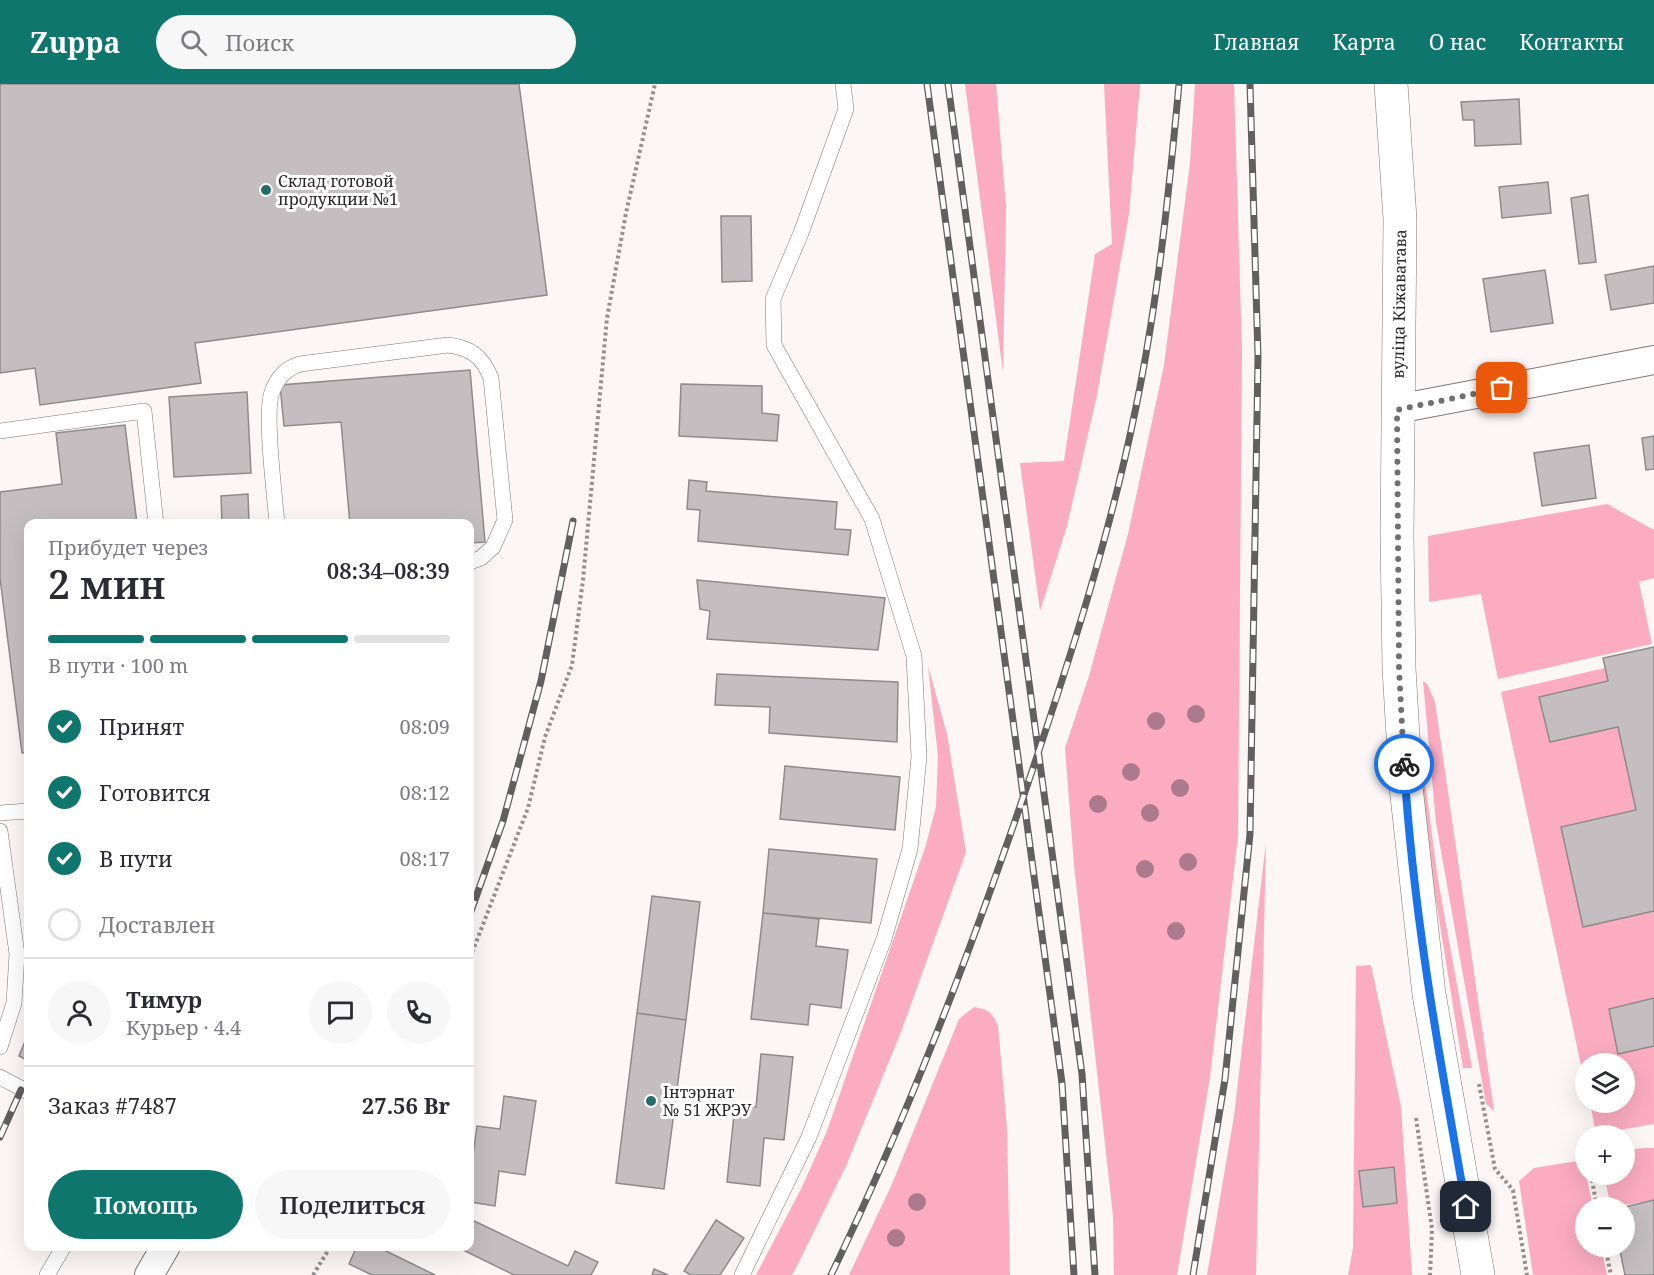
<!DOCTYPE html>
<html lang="ru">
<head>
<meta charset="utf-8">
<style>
	body { margin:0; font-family:"Noto Serif",serif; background:#f7f7f7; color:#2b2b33; height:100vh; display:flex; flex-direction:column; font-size:22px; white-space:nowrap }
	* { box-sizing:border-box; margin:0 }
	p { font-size:20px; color:#7c7c81 }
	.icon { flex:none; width:33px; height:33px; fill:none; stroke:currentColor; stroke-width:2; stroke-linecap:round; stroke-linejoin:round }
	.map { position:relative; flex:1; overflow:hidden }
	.details { position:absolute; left:24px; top:435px; width:450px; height:732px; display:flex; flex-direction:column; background:#fff; border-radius:12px; box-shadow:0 6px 24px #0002 }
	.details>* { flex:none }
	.buttons { position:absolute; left:1575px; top:969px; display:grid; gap:12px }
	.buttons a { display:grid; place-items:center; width:60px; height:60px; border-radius:50%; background:#fff; box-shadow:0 6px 24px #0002; font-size:30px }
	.pin { position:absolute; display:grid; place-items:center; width:51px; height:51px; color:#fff; margin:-26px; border-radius:12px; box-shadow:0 3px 9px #0006 }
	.courier { position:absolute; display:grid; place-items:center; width:60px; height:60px; margin:-30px; border:4px solid #1a73e8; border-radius:50%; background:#fff; color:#222; box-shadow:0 2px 8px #0007 }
	.head em { font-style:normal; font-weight:600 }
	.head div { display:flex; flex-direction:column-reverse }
	.head { display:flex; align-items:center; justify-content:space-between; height:102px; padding:0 24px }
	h1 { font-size:39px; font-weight:600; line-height:45px }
	.bar { display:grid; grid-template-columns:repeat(4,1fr); gap:9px 6px; align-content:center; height:72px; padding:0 24px }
	.bar i { height:8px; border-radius:4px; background:#e1e1e2 }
	.bar .current { background:#0f766e }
	.bar p { grid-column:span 4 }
	.line { display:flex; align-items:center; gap:15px; padding:0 24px; border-top:2px solid #e1e1e2 }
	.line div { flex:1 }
	.round { display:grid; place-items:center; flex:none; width:63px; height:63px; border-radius:32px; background:#f7f7f7 }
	ol { padding:0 24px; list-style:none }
	li { display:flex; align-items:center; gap:18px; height:66px }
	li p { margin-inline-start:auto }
	li .icon { padding:6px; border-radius:50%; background:#0f766e; color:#fff; stroke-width:4 }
	li:last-child { color:#7c7c81 }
	li i { width:33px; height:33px; border:3px solid #e1e1e2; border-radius:50% }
	.cta { display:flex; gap:12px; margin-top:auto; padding:12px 24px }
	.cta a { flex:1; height:69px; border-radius:36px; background:#0f766e; color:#fff; font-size:24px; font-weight:600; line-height:69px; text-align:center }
	.cta a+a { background:#f7f7f7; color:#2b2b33 }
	header { display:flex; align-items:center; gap:36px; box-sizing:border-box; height:84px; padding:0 30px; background:#0f766e; color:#fff }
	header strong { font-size:28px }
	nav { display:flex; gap:33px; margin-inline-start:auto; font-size:21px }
	.search { width:420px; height:54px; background:#f7f7f7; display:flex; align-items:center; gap:15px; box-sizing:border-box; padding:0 21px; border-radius:33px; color:#7c7c81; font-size:22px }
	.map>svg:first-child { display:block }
	.green { fill:#fbacc1 }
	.building { fill:#c4bec0; stroke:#8f8a8c; stroke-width:1.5 }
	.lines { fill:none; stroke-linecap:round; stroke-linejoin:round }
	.service-casing { stroke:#7d7879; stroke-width:16 }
	.minor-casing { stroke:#7d7879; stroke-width:30 }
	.secondary-casing { stroke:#7d7879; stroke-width:34 }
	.path { stroke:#949091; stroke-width:4; stroke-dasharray:3 3; stroke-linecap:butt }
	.service { stroke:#fff; stroke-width:15 }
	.minor { stroke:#fff; stroke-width:28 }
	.secondary { stroke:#fff; stroke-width:33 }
	.rail-casing { stroke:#625f60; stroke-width:7 }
	.rail { stroke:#fff; stroke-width:4.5; stroke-dasharray:14; stroke-linecap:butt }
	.tree { fill:#ad7a8d }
	.done { stroke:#726f70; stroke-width:6; stroke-dasharray:0 10.8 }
	.route { stroke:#1a73e8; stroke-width:8 }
	.poi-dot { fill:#226d69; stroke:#fff; stroke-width:2 }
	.labels { text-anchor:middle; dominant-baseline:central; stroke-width:6; stroke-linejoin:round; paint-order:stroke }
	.poi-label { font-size:16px; fill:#282627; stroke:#fff; text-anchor:start }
	.street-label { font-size:16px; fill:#282627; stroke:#fff }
</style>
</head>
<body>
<header>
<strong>Zuppa</strong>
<div class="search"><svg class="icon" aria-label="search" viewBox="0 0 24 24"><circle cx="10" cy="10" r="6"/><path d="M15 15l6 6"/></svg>Поиск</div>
<nav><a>Главная</a><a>Карта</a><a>О нас</a><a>Контакты</a></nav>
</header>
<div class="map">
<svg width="1654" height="1191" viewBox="0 0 1654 1191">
	<rect width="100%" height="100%" fill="#fcf6f7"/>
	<path class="green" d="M965,0H996L1006,123L1003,288Z
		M1104,0H1140L1129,130L1097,311L1067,442L1040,527L1020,379L1064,377L1095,170L1112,160Z
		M1195,0H1234L1242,268L1238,752L1210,993L1177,1191H1114L1113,1132L1074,781L1065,664L1089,592L1128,450L1164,281L1190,79Z
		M1607,420L1654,446V494L1639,498L1652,560L1498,595L1481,510L1429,518L1428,452Z
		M928,582L947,650L966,768L901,948L846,1082L798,1180L792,1191H756L801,1105L827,1047L925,764L936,723L938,672Z
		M1605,584L1608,597L1539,613L1550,658L1618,643L1636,726L1561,743L1583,843L1654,827V914L1609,925L1618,969L1654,962V1040L1596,1050L1590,1019L1624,1018V980H1586L1585,1000L1501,608Z
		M1423,597L1427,600L1435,618L1494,1027L1486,1020L1436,739Z
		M1418,646L1438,796L1472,984H1463L1424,742Z
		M1266,758L1256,1191H1207L1234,1032Z
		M1371,881L1401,1023L1412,1191H1348L1353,1164L1356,882Z
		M974,923C988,925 993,929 998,942L1007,1045L1010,1191H849L892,1100L959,935Z
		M1644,1064H1654V1116L1611,1123L1604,1091L1624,1090L1625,1066Z
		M1583,1076L1593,1123L1586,1124V1162L1601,1163L1607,1191H1533L1519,1097L1534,1084Z"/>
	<path class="building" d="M0,0H519L547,211L195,259L201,299L40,321L35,284L0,289Z
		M1519,15L1521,60L1475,62L1474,36H1463L1461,18Z
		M1548,98L1551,129L1502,134L1499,103Z
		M1588,111L1596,178L1579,180L1571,114Z
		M721,132H751L752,197L722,198Z
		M1654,182V219L1611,226L1605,191Z
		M1545,186L1553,239L1491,248L1483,195Z
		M470,286L485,458L470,459V440H350L341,338L284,342L280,301Z
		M681,300L762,302V329L779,331L777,357L679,352Z
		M247,308L251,389L174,393L169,313Z
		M125,341L137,440H28V668L22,669L0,494V408L62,400L56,349Z
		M1654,352V385L1646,386L1642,354Z
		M1589,361L1596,414L1542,422L1534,369Z
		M689,396L707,398L706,407L837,418L835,445L851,446L848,471L698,457L700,426L687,425Z
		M248,410L249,440H222L221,412Z
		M697,496L885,514L878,566L707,555L710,527L700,525Z
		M1654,563V827L1583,843L1561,743L1636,726L1618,643L1550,658L1539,613L1608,597L1603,574Z
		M717,590L898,598L897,658L769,649L770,623L715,621Z
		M785,682L900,693L895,746L780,735Z
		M769,765L877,775L871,839L763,829Z
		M652,812L700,818L686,936L637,929Z
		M763,829L819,835L816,862L848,866L841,924L810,920L808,941L751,935Z
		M1654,914V962L1618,970L1609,925Z
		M637,929L686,936L664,1105L616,1099Z
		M28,950V977L19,972Z
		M761,970L793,973L784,1056L764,1054L760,1102L727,1098L735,1021L756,1023Z
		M504,1012L536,1017L525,1091L499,1087L495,1122L470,1118V1094L477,1042L500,1045Z
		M1394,1083L1397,1119L1363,1123L1359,1087Z
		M1654,1116V1191H1625L1619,1162H1624V1124H1620Z
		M470,1135L568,1182L575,1167L598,1178L591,1191H514L455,1162H470Z
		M716,1136L744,1154L720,1191H691L684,1187Z
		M357,1162H376L435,1191H372L349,1180Z
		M654,1185L668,1191H652Z"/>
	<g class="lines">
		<defs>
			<path id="service" d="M0,347L144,327L156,440
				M277,440C275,413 264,329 272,308C277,294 287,284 300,280L448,261C471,264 482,272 491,294L505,436L493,463L481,474L470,478
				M0,729L28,727
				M0,747L17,870L14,919L0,963
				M0,993L28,1008
				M47,1191L64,1162
				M742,1191L809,1053L884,855L910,765L919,673L914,572L872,435L774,261L773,215L801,149L846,25L843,0"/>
			<path id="minor" d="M1397,325L1654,276
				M149,1191L166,1162"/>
			<path id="secondary" d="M1391,0L1400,135L1397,452L1399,584L1406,703L1429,910L1478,1191"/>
		</defs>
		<use href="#service" class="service-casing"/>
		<use href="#minor" class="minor-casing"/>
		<use href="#secondary" class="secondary-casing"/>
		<path class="path" d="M470,874L528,724L545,653L572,581L583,496L607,234L626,129L655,0
			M1479,1000L1495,1085L1513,1106L1527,1191
			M1416,1034L1432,1145L1430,1191
			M1585,1066H1586
			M1591,1090L1597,1124
			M1605,1162L1611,1191
			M313,1191L331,1162"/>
		<use href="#service" class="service"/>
		<use href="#minor" class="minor"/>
		<use href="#secondary" class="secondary"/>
		<defs>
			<path id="rail" d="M927,0L1062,999L1074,1191
				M948,0L1082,990L1095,1191
				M470,830L503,737L541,597L573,437
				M0,1053L21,1006
				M831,1191C908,1032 970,869 1027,702C1069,578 1110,452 1136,323C1158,216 1169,108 1179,0
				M1193,1191L1225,995L1250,750L1258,273L1250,0"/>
		</defs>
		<use href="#rail" class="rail-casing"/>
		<use href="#rail" class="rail"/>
	</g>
	<g class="tree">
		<circle cx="1196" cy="630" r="9"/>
		<circle cx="1156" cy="637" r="9"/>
		<circle cx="1131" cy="688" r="9"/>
		<circle cx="1180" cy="704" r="9"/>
		<circle cx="1098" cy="720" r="9"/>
		<circle cx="1150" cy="729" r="9"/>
		<circle cx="1188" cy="778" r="9"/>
		<circle cx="1145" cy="785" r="9"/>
		<circle cx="1176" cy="847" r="9"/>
		<circle cx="917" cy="1118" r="9"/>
		<circle cx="896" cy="1154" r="9"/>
	</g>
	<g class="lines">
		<path class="done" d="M1404,680L1399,584L1397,326L1502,304"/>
		<path class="route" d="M1404,680C1413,830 1440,976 1466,1123"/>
	</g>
	<g class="poi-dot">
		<circle cx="266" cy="106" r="6"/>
		<circle cx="651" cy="1017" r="6"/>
	</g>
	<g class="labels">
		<g class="poi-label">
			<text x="278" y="97">Склад готовой<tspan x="278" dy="18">продукции №1</tspan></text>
			<text x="663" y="1008">Інтэрнат<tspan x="663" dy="18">№ 51 ЖРЭУ</tspan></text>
		</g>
		<g class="street-label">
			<text transform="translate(1399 220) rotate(-89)">вуліца Кіжаватава</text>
		</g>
	</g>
</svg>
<div class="buttons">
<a><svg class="icon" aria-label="layers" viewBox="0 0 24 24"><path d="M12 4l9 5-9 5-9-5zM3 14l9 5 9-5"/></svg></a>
<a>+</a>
<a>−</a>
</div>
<div class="pin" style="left:1502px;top:304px;background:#ea580c"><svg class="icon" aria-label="bag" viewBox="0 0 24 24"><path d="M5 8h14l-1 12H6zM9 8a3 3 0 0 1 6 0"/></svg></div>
<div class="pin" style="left:1466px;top:1123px;background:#1f2937"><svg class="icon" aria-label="home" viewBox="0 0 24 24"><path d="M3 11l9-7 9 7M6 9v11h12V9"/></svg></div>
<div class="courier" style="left:1404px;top:680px"><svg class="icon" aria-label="bike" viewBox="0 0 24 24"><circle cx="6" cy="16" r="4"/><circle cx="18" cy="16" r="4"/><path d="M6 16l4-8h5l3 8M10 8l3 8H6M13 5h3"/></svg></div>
<section class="details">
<div class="head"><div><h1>2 мин</h1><p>Прибудет через</p></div><em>08:34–08:39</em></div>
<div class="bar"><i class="current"></i><i class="current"></i><i class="current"></i><i></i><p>В пути · 100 m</p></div>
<ol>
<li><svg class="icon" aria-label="check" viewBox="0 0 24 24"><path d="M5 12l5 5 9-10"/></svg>Принят<p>08:09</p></li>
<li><svg class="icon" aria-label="check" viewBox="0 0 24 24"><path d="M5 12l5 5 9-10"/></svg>Готовится<p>08:12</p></li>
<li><svg class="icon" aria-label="check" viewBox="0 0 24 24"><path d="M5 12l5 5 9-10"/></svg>В пути<p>08:17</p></li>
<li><i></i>Доставлен</li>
</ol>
<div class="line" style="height:108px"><a class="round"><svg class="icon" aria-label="person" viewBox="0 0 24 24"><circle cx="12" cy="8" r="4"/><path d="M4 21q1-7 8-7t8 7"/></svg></a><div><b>Тимур</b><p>Курьер · 4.4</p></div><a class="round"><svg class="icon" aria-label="chat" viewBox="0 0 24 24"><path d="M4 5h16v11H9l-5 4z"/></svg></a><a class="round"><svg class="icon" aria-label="phone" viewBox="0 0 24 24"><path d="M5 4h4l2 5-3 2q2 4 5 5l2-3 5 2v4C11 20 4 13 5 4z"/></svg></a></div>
<div class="line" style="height:78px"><div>Заказ #7487</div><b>27.56 Br</b></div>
<div class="cta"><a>Помощь</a><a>Поделиться</a></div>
</section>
</div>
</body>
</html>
